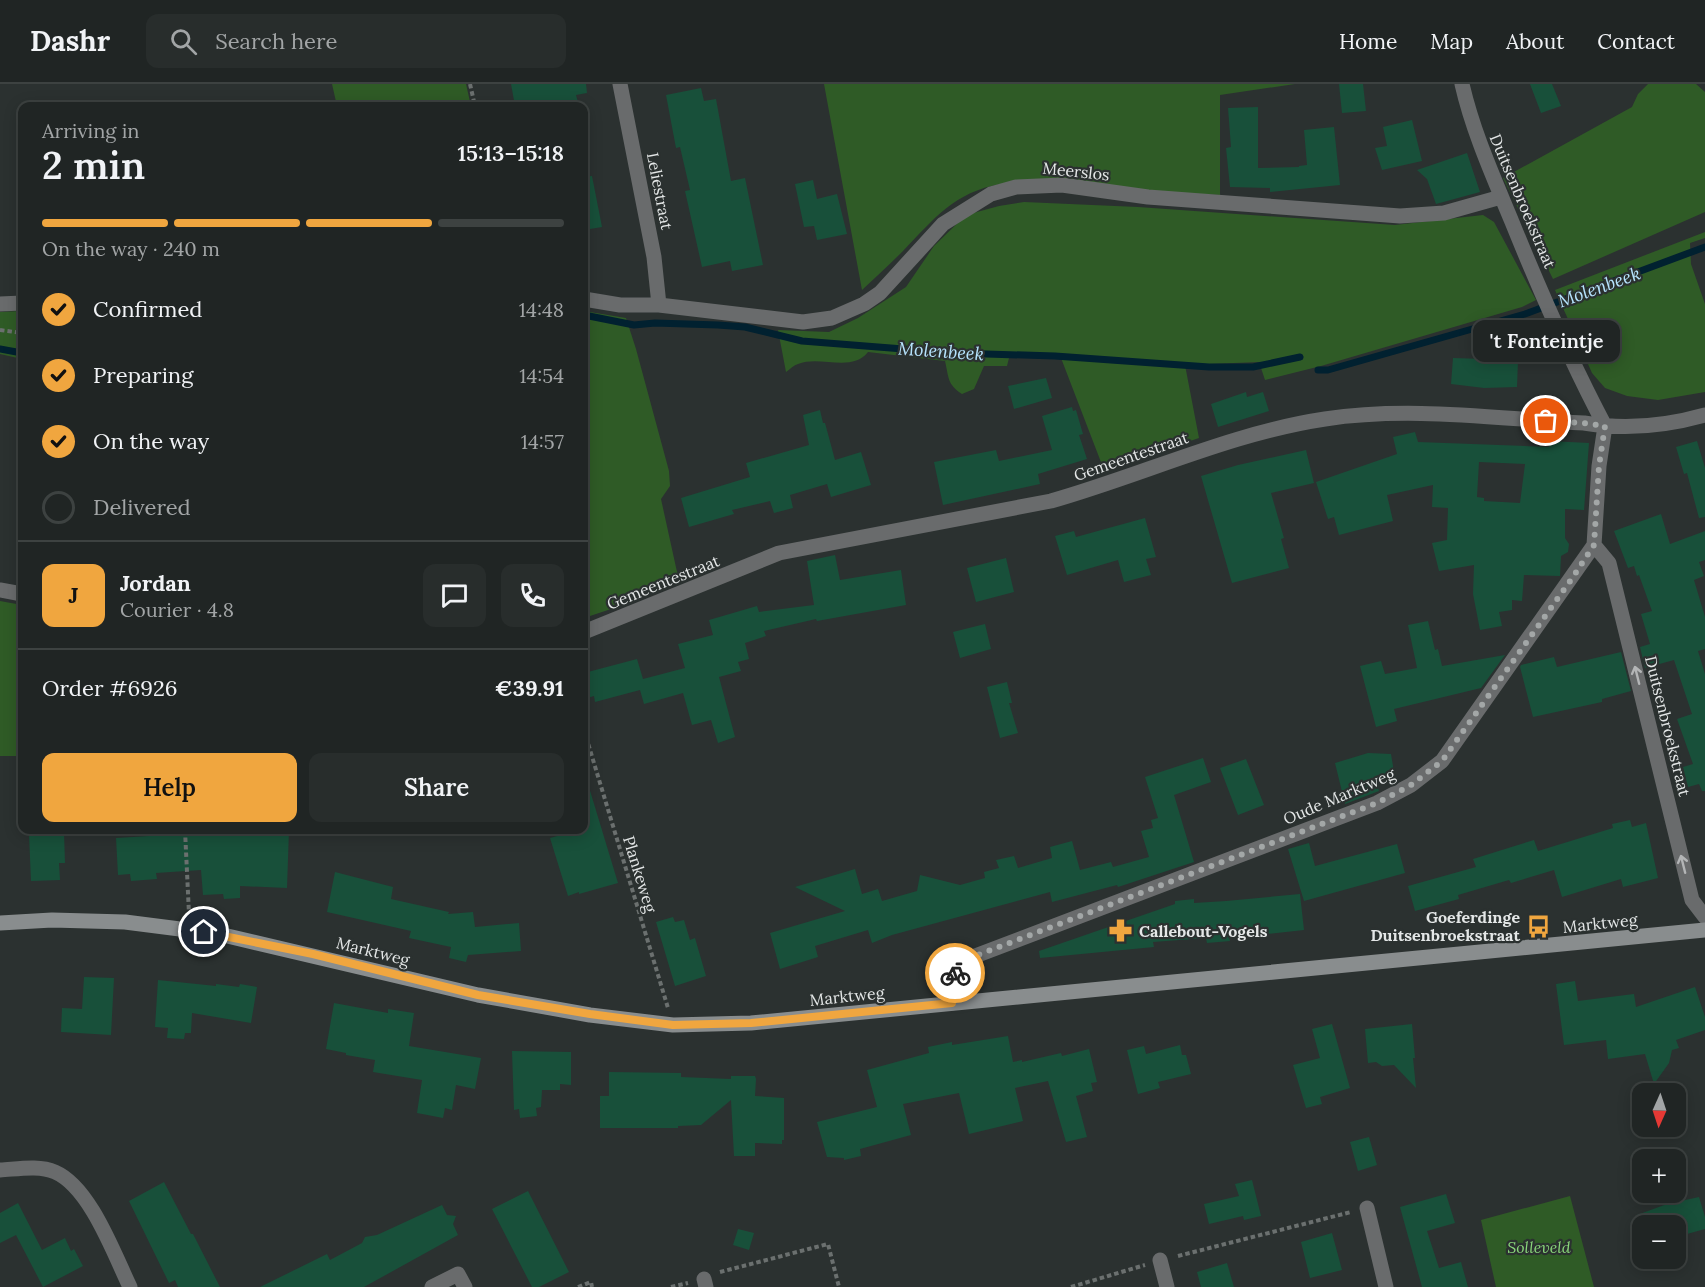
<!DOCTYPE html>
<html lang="en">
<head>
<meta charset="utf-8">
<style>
	body { margin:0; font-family:Lora,serif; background:#282d2c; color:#f1f3f6; height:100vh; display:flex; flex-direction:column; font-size:22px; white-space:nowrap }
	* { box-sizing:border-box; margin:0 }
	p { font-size:20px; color:#a2a5a6 }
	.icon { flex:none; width:33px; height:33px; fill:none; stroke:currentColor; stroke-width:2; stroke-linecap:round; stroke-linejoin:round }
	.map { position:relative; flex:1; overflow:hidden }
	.panel { position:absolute; left:18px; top:18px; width:570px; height:732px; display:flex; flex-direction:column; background:#202524; border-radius:12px; box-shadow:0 3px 15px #0003,0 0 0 2px #3d4241 }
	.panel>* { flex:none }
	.needle { width:39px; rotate:183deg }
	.tools { position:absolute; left:1632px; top:999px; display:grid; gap:12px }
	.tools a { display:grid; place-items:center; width:54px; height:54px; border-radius:12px; background:#202524; box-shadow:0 3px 15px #0003,0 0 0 2px #3d4241; font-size:30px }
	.pin { position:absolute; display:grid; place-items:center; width:51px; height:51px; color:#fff; margin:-26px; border:3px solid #fff; border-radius:50%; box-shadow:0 2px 6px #0007 }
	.courier { position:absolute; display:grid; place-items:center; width:60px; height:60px; margin:-30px; border:4px solid #f0a63f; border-radius:50%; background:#fff; color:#222; box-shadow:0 2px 8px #0007 }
	.bubble { position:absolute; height:42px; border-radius:12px; background:#202524; box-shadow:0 3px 15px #0003,0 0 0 2px #3d4241; font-size:20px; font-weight:600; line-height:42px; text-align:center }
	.headline em { font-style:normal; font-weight:600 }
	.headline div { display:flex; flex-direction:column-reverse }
	.headline { display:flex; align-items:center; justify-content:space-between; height:102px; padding:0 24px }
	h1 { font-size:39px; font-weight:600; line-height:45px }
	.bar { display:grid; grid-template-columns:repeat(4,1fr); gap:9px 6px; align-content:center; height:72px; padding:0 24px }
	.bar i { height:8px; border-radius:4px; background:#3d4241 }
	.bar .on { background:#f0a63f }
	.bar p { grid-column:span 4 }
	.line { display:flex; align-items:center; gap:15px; padding:0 24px; border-top:2px solid #3d4241 }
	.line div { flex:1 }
	.round { display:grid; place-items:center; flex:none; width:63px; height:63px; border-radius:12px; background:#282d2c }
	ol { padding:0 24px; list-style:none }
	li { display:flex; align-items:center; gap:18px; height:66px }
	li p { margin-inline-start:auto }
	li .icon { padding:6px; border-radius:50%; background:#f0a63f; color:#111; stroke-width:4 }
	li:last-child { color:#a2a5a6 }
	li i { width:33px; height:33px; border:3px solid #3d4241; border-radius:50% }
	.cta { display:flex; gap:12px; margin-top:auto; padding:12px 24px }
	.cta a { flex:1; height:69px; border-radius:12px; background:#f0a63f; color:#111; font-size:24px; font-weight:600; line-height:69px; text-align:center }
	.cta a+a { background:#282d2c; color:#f1f3f6 }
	header { display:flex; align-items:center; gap:36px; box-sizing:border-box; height:84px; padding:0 30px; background:#202524; border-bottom:2px solid #3d4241 }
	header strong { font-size:28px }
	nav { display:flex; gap:33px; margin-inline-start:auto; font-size:21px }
	.search { width:420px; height:54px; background:#282d2c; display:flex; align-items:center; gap:15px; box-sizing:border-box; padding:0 21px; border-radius:12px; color:#a2a5a6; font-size:22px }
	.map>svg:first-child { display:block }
	.green { fill:#2f5b26 }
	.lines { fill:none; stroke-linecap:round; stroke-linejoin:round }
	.stream { stroke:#012130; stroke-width:7 }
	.building { fill:#18503a; fill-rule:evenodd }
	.path { stroke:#6b706f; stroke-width:4; stroke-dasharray:4.5 3; stroke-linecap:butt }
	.street { stroke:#696b6c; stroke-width:15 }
	.secondary { stroke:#898d8e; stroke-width:15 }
	.oneway { stroke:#b3b5b6 }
	.done { stroke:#a3a7a7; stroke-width:6; stroke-dasharray:0 10.8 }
	.route { stroke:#f0a63f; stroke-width:8 }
	.labels { text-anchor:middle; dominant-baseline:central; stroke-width:4.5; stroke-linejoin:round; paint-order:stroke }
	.street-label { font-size:16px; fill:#e4e7e7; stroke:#2b3130 }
	.poi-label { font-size:16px; font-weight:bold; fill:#e4e7e7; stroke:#2b3130; text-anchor:end }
	.park-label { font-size:16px; font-style:italic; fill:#89d67a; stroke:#2b3130 }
	.water-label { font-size:18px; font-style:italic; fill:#b6e3fd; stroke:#2b3130 }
</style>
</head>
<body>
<header>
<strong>Dashr</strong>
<div class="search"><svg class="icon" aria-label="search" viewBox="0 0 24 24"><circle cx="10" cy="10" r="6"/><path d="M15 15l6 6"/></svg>Search here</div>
<nav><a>Home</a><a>Map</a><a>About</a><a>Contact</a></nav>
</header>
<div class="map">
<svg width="1705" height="1203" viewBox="0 0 1705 1203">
	<rect width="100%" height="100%" fill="#2b3130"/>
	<path class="green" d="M332,0H466L471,22H337Z
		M824,0H1295L1220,11V111L1001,100C954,108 934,135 903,167C890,180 876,193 862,206Z
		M1648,0H1696L1705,8V128L1553,195L1503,94L1632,23L1638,10Z
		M1024,118L1138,123L1395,141L1483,131L1494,138L1536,216L1522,223L1321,282L1265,296L1259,278L1185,281L1199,354L1104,386L1061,274L1010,270L1007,282H984L974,305L962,310C947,300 949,294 945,277L868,268C852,289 820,271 798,280C794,281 790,285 786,288L778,246L829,248L858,234L906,203L934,162L966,131L999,122Z
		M1705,148V154L1690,159L1691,180L1705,220V308L1658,316L1627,312L1605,304L1592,289L1555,206Z
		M22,227V275L0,270V228Z
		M584,227L626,234L636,265L669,387L670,402L661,415L679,497L611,525L584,534Z
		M0,517L22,521V672H0Z
		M1570,1112L1594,1203H1496L1481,1136Z"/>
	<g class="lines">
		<path class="stream" d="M584,231L634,241L655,239L718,241L745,243L802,257L954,269L1055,272L1209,283H1253L1300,273
			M0,265L22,269
			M1318,286H1328L1525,230L1705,163"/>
	</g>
	<path class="building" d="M511,0H586L587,9L576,11L579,22H543L542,17L515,22Z
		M1339,0H1363L1366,27L1342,29Z
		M1530,0H1552L1561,22L1541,29Z
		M701,4L704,17L716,15L731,97L745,94L763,181L732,187L730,177L702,183L685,107L690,106L680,63L676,64L666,11Z
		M1258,23V84L1299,83V82L1307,81L1304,46L1334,43L1340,101L1270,108V104L1230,103L1226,64L1231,63L1228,24Z
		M1412,36L1422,77L1382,86L1375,64L1387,62L1383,43Z
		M1467,69L1480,108L1436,120L1427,95L1417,86Z
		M592,92L602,143L584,146V93Z
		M813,96L817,115L837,110L847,150L817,156L814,142L804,143L795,100Z
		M1486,265L1506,266L1505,276L1518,277L1517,303L1484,304L1451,300L1453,274L1485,275Z
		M1046,294L1052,314L1014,325L1008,302Z
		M1246,308L1247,313L1263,308L1269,327L1218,343L1211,320Z
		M1072,323L1073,327L1076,326L1083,350L1079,351L1087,375L1038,390L1040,400L943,421L934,378L996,366L999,377L1052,366L1042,332Z
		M820,326L823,339H825L835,376L861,368L871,401L831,413L827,400L790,411L793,424L774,429L770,417L732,426L734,430L689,443L681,414L750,393L746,379L809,361L803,331Z
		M1415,348L1418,358L1549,363V357L1589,359L1584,426L1565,425V454L1569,460L1568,468L1561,472L1560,492L1524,491L1522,517L1512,516V526L1499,528L1502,542L1480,546L1473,510L1474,481L1439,487L1432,459L1447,456L1448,424L1432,423L1433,401L1387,411L1393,437L1339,451L1334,433L1328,435L1316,398L1397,370L1393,353ZM1479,378L1525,380L1520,419L1484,417V414L1477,413Z
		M1697,357L1705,384V433L1699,434L1687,389L1684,390L1676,363Z
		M1306,366L1314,399L1271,409L1284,454L1281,455L1289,484L1232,499L1201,392L1238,381Z
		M1661,430L1670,460L1705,447V476L1699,478L1704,492L1694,496L1705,533V565L1698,567L1705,590V707H1702L1699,700L1688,703L1683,683L1693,680L1677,635L1692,630L1674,576L1645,584L1640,563L1650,560L1641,530L1652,527L1639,491L1637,492L1634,482L1628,484L1614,447Z
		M1145,434L1156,473L1146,475L1151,491L1124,498L1118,476L1067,491L1055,452L1074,447L1076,453Z
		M835,471L840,496L901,486L906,521L817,537L816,535L764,547L766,552L745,559L749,575L738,578L741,587L719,593L735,653L718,659L711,636L692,641L683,609L644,620L640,606L595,618L594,612L584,615V589L637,575L643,595L685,584L678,560L713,551L709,536L757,522L759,528L814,521L807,477Z
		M1006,474L1014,508L976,518L967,484Z
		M1428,537L1435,566L1438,565L1442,582L1505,571L1481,604L1394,625L1397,637L1376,643L1360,582L1381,577L1385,590L1417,584L1408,541Z
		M985,540L991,565L960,574L953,548Z
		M1621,568L1631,607L1602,615V618L1533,633L1520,583L1521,581L1554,573L1557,583Z
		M1007,598L1012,619H1009L1018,649L1000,654L987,603Z
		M1368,669L1391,670L1395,694L1375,693L1379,707L1345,720L1335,679Z
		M1203,674L1211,698L1174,711L1194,778L1118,803L1117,801L1052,818L1050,808L892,851L872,859L868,846L815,862L818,873L780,885L770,849L845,827L795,803L855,785L862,810L878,805L882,817L917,807L920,791L960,801L985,794L984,788L999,784L996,776L1014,772L1018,784L1052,774L1050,763L1072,757L1080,786L1111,778L1113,783L1149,773L1141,747L1153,744L1151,736L1158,734L1145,693Z
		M1246,675L1264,721L1238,731L1220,684Z
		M588,700L618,799L579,810V808L568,812L550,754L561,751L559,746H584V701Z
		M1630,736L1632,743L1646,739L1658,794L1623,803L1621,795L1562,813L1554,786L1511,799L1509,796L1458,811L1459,815L1415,827L1408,802L1476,783L1473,775L1534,756L1538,767L1613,744L1612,740Z
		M199,746H289L287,804L240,802V814L224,815L223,810L203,811L201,786L156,789L157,795L131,797L130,790L118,791L116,754L199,749Z
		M64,748L65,779H59L60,796L31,797L29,750Z
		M1309,759L1315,782L1397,760L1405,789L1304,817L1288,765Z
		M335,788L393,803L391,815L449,828L448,830L473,828L475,843L519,839L521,867L468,871L466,878L449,874L451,863L409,854L411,847L327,828Z
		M1300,810L1304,846L1229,854L1230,857L1207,859L1206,854L1153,858L1154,863L1040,874L1039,867L1175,820V817L1194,815V819L1226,817Z
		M673,833L675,838L684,836L690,856L695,854L706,892L675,902L656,838Z
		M84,893L114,894L111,951L61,948L62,924L82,925Z
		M158,896L216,902V900L239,903L240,900L257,903L251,939L192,929L191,949H185L184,955L167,954L168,944L155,943Z
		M1575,897L1578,917L1634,910L1636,923L1695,903L1705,933V946L1676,956L1679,964L1672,966L1669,979L1654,1000L1645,970L1608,975L1606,956L1564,961L1556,900Z
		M334,919L388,929V925L414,929L409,962L481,974L475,1005L456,1001L452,1026L445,1024L443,1034L417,1029L422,996L373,988L375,976L346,971V969L326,965Z
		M1332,940L1350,1004L1320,1013L1322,1020L1306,1024L1293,981L1320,974L1312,945Z
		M1412,940L1415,974H1413L1416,1004L1394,981L1382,982L1376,978L1368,979L1365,945Z
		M1008,952L1013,978L1022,976V978L1061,969L1062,972L1089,965L1097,998L1091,999L1093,1007L1076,1012L1087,1053L1066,1058L1048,997L1015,1004L1023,1037L969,1050L959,1009L903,1020L911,1051L860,1065L861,1072L844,1076V1074L827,1073L817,1038L877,1023L867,986L929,969L928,963L952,958V961Z
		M1180,961L1182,971H1186L1191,990L1158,998L1160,1004L1138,1010L1127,966L1144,962L1146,970Z
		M512,967L571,968V1001L560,1000V1006H542L541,1023L536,1024L537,1032L520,1034L519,1025L514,1026Z
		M609,988L681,989V993L731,995V992H755L756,995L755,1012L784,1014V1056H782V1060L755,1059V1072H734L731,1016L701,1041L678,1042V1044H600V1012H609Z
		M1369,1053L1377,1081L1358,1087L1350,1058Z
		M1252,1096L1261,1132L1244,1136L1243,1132L1209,1140L1204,1120L1239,1112L1235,1100Z
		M164,1098L191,1150H193L220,1203H178L175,1196L169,1199L129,1117Z
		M528,1107L569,1188L539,1203H532L492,1125Z
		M1446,1110L1455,1139L1427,1147L1439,1184L1461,1178L1468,1203H1422L1400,1123Z
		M1699,1113L1705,1133V1145L1676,1153V1142H1642V1149L1637,1131L1667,1120Z
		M18,1119L42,1166L65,1154L71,1167L74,1165L83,1182L43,1203L16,1151L0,1159V1129Z
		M442,1121L447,1131L456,1132L453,1140L458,1151L364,1203H260L327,1170L330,1176L362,1159L365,1153L377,1151Z
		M738,1145L754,1149L749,1166L733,1161Z
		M1332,1149L1342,1186L1310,1194L1301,1158Z
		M1227,1179L1234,1203H1201L1197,1188Z"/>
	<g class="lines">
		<path class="path" d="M470,0L475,22
			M0,246L22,249
			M584,646L668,924
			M185,746L189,830
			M1178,1172L1351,1128
			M720,1188L828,1160L839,1203
			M578,1203L591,1198L592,1203
			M671,1203L688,1199
			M1071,1203L1145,1181"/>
		<path class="street" d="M620,0L654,173L659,221
			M1462,0C1473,48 1493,92 1512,138C1540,207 1570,276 1605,342
			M584,215L620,221H659L803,238L832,234L864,220L880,209L943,140L991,110L1016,103L1062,101L1148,113L1400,132L1444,129L1501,113
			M0,220L22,219
			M1594,461L1609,479L1692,816L1705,833
			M0,506L22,510
			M584,548L779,469L1051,417C1143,391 1231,349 1325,335C1411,322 1498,335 1584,339C1624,346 1666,342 1705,331
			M952,919V894L962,877L1377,719L1411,701L1442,677L1594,461L1599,382L1605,342
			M0,1086C18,1085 39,1081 55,1088C90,1103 114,1170 130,1203
			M1367,1124L1386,1203
			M1160,1176L1167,1203
			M704,1195L706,1203
			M432,1203L458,1190L465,1203"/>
		<path class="secondary" d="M0,839L52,836L125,838L219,850L478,911L590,931L673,941L751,939L1705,846"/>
	</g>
	<defs><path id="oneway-shaft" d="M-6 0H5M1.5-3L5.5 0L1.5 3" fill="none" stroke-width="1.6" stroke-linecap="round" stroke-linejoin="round" transform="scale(1.5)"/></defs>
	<g class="oneway">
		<use href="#oneway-shaft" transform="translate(1637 591) rotate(-104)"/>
		<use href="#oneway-shaft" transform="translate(1683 780) rotate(-104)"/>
	</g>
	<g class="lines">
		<path class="done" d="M955,889L962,877L1377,719L1411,701L1442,677L1573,493L1594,461L1599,382L1605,342L1584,339L1546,337"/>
		<path class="route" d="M204,848L313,870L478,911L590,930L673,941L751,939L952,919V894L955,889"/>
	</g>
	<defs>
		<symbol id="bus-bare" viewBox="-9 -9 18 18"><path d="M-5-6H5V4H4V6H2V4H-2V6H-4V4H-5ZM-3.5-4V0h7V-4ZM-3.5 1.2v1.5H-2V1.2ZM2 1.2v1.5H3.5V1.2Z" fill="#f0a63f" stroke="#2b3130" stroke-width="2.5" paint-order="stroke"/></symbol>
		<symbol id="pharmacy-bare" viewBox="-9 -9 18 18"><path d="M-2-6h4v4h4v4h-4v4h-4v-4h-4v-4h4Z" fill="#f0a63f" stroke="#2b3130" stroke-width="2.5" paint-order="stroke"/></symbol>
	</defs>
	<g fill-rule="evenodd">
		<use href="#bus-bare" x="1522" y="826" width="33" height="33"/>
		<use href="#pharmacy-bare" x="1104" y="830" width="33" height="33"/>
	</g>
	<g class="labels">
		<g class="street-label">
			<text transform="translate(1076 87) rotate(6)">Meerslos</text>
			<text transform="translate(660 107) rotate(79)">Leliestraat</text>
			<text transform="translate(1523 117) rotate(67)">Duitsenbroekstraat</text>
			<text transform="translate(1131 372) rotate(-19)">Gemeentestraat</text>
			<text transform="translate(663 498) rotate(-22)">Gemeentestraat</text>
			<text transform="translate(1668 642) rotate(76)">Duitsenbroekstraat</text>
			<text transform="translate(1339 712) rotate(-23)">Oude Marktweg</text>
			<text transform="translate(640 790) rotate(73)">Plankeweg</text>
			<text transform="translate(1600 839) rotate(-6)">Marktweg</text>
			<text transform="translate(373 867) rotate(14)">Marktweg</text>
			<text transform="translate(847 912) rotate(-6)">Marktweg</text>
		</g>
		<g class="poi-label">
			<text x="1520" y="833">Goeferdinge<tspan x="1520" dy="18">Duitsenbroekstraat</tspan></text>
			<text x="1139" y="847" text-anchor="start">Callebout-Vogels</text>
		</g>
		<g class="park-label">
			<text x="1539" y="1163">Solleveld</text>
		</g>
		<g class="water-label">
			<text transform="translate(1599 203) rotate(-20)">Molenbeek</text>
			<text transform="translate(941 267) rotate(4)">Molenbeek</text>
		</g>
	</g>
</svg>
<div class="tools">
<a><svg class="needle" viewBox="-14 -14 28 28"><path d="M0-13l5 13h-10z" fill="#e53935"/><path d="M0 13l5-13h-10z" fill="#a2a5a6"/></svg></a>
<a>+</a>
<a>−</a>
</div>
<div class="pin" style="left:1546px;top:337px;background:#ea580c"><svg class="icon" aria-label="bag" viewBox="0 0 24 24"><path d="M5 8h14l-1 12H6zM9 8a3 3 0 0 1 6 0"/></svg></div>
<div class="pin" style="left:204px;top:848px;background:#1f2937"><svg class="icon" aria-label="home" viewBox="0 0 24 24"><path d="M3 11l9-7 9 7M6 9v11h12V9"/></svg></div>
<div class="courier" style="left:955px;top:889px"><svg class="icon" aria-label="bike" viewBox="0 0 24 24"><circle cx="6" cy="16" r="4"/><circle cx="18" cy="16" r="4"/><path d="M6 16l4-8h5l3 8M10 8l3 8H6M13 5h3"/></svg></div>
<div class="bubble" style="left:1473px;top:236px;width:147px">'t Fonteintje</div>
<section class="panel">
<div class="headline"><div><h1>2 min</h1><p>Arriving in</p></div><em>15:13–15:18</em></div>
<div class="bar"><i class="on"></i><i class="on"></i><i class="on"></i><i></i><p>On the way · 240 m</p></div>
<ol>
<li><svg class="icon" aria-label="check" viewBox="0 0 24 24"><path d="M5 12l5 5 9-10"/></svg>Confirmed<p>14:48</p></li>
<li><svg class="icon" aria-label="check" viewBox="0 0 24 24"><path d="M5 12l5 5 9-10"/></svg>Preparing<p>14:54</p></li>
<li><svg class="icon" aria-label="check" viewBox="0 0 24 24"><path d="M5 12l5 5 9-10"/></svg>On the way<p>14:57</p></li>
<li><i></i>Delivered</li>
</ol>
<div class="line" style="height:108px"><b class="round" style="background:#f0a63f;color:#111">J</b><div><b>Jordan</b><p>Courier · 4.8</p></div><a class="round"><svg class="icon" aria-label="chat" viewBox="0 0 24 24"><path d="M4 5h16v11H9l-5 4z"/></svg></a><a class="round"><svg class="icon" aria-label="phone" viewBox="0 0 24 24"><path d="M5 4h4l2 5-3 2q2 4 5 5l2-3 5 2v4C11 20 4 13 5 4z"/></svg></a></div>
<div class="line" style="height:78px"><div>Order #6926</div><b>€39.91</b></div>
<div class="cta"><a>Help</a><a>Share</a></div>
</section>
</div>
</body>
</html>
